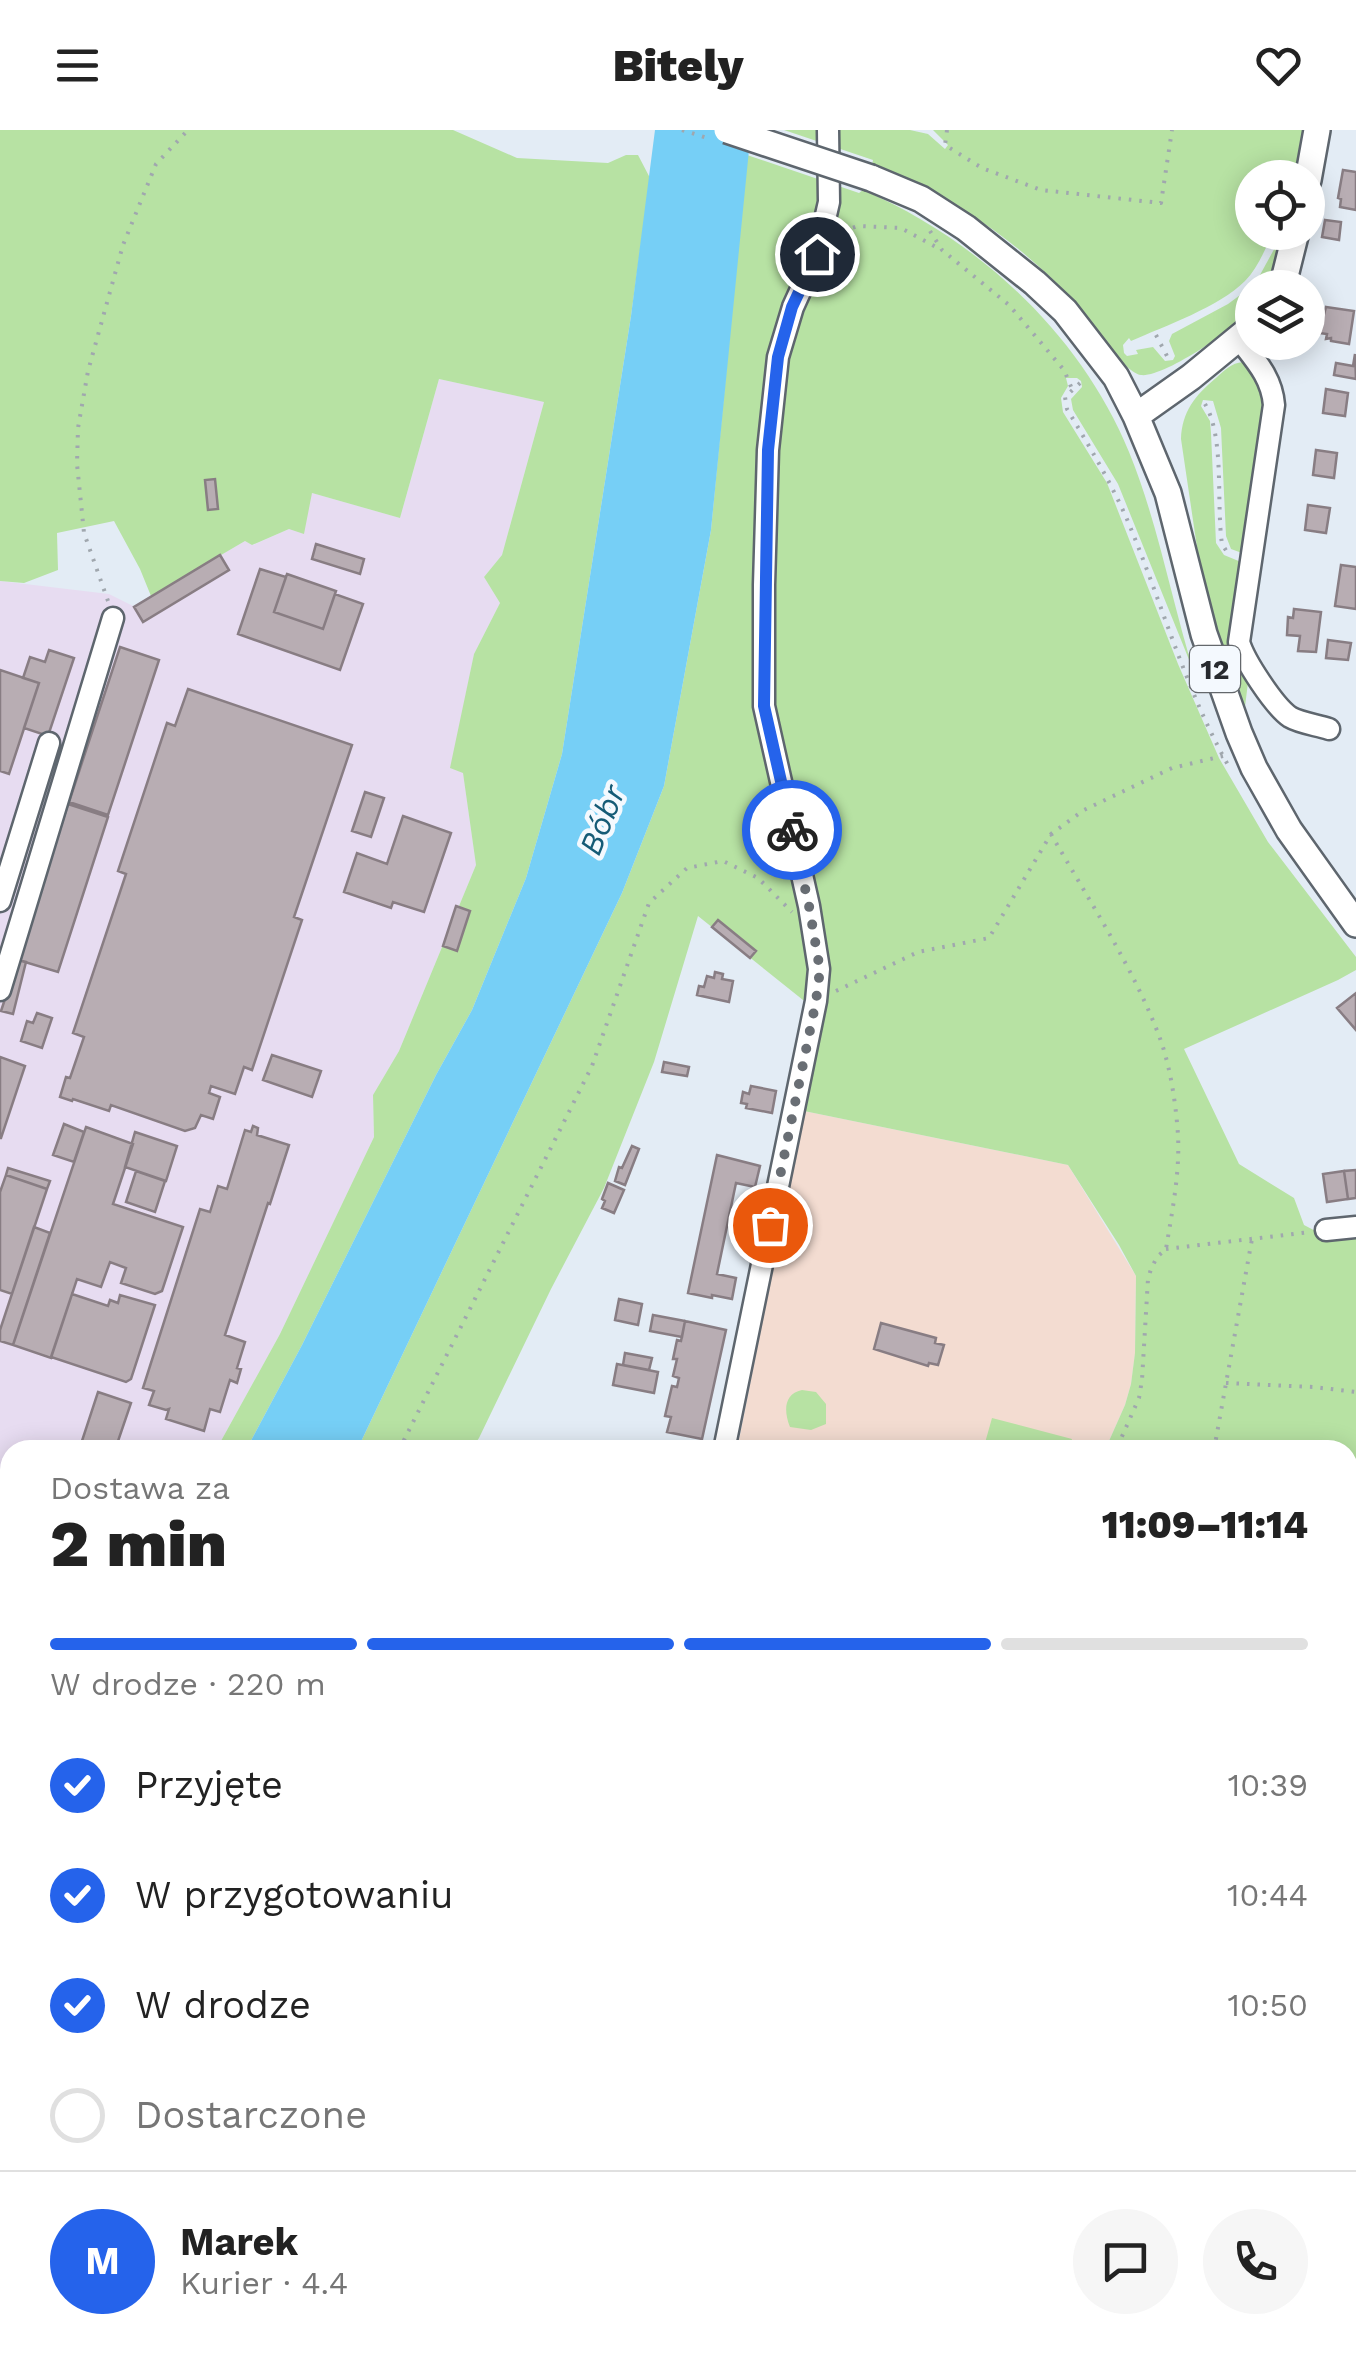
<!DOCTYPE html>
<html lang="pl">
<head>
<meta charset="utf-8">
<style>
	body { margin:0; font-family:"Work Sans",sans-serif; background:#f6f6f6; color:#222; height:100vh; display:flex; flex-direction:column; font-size:38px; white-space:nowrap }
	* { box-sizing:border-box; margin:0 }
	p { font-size:32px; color:#767676 }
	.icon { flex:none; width:55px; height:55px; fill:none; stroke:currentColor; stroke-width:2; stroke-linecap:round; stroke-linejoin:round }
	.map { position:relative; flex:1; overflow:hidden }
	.details { position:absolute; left:0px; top:1310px; width:1358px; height:932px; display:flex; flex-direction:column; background:#fff; border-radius:30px 30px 0 0; box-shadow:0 5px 25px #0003 }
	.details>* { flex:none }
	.controls { position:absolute; left:1235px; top:30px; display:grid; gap:20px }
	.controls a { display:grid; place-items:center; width:90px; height:90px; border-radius:50%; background:#fff; box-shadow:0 5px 25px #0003; font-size:50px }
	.pin { position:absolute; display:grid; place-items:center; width:85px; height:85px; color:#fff; margin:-42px; border:5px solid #fff; border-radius:50%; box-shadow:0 2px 10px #0007 }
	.courier { position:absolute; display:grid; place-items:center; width:100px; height:100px; margin:-50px; border:8px solid #2563eb; border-radius:50%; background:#fff; color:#222; box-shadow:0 2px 12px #0007 }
	.head em { font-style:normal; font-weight:800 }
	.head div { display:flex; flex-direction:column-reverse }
	.head { display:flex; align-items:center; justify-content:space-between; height:170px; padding:0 50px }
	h1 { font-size:65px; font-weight:800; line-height:75px }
	.bar { display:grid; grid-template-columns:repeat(4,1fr); gap:15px 10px; align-content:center; height:120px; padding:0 50px }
	.bar i { height:12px; border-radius:8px; background:#e0e0e0 }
	.bar .selected { background:#2563eb }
	.bar p { grid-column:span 4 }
	.line { display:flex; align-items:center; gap:25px; padding:0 50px; border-top:2px solid #e0e0e0 }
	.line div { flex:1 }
	.round { display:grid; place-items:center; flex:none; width:105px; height:105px; border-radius:52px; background:#f6f6f6 }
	ol { padding:0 50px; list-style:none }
	li { display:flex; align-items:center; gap:30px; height:110px }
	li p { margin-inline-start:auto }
	li .icon { padding:10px; border-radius:50%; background:#2563eb; color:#fff; stroke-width:4 }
	li:last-child { color:#767676 }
	li i { width:55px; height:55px; border:5px solid #e0e0e0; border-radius:50% }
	header { display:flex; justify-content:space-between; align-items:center; height:130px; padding:0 50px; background:#fff; font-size:45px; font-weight:800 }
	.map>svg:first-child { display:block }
	.industrial { fill:#e7dcf1 }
	.education { fill:#f3dcd1 }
	.green { fill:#b7e2a3 }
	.water { fill:#76cff6 }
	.building { fill:#b8adb3; stroke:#887d83; stroke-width:2.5 }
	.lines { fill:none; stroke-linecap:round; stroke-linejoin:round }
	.minor-casing { stroke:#5e666e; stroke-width:25 }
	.major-casing { stroke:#5e666e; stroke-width:30 }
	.path { stroke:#a0a7ae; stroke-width:4; stroke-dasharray:2.5 8; stroke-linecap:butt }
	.minor { stroke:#fff; stroke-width:20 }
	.major { stroke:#fff; stroke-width:25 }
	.major-bridge-casing { stroke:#5e666e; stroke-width:30; stroke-linecap:butt }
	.path-bridge { stroke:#a0a7ae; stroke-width:4; stroke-dasharray:2.5 8; stroke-linecap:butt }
	.major-bridge { stroke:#fff; stroke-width:25 }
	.done { stroke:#696e74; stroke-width:10; stroke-dasharray:0 18 }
	.route { stroke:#2563eb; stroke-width:12 }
	.labels { text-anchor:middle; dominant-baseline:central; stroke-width:9; stroke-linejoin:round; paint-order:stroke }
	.shield { fill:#f4f9fe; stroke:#64686c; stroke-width:2.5 }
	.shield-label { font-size:28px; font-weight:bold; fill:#272a2e }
	.water-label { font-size:32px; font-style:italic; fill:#155b76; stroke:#f4f9fe }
</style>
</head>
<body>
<header><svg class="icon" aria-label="menu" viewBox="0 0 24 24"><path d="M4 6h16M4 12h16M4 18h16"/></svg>Bitely<svg class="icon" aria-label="heart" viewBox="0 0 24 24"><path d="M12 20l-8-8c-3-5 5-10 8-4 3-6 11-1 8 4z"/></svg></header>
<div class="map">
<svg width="1356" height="2242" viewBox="0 0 1356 2242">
	<rect width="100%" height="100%" fill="#e3ecf5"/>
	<path class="industrial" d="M439,249L544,272L502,425L484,447L500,473L474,524L451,638L463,642L476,735L399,921L373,965L374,1007L280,1204L216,1320H10V1424L0,1420V451L109,464L133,476L245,411L253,415L289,399L312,363L400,388Z"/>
	<path class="education" d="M804,981L1068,1035L1136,1146L1135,1224L1131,1254L1125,1275L1105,1320H737Z"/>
	<path class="green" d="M0,0H453L517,28L608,33L626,25H638L650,48L631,186L562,624L526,748L472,880L436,945L302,1215L246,1320H216L280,1204L374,1007L373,965L399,921L476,735L463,643L450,638L474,524L500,473L484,447L502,425L544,272L439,249L400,388L312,363L304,404L289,399L252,415L245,411L151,466L140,439L114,391L57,403L58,440L24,453L0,451Z
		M784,0H910L928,4L945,19L948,15L933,0H1304L1295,47L1252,48V102L1273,103C1265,119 1258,138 1245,151C1219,177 1165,196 1131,211L1129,208L1123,215L1124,223L1127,226L1138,224L1136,220L1153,217L1165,231L1173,230L1175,226L1169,211L1172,204L1228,174L1255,154L1283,103H1286L1268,157L1252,158V180C1237,197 1164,248 1141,245C1124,243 1089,188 1075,172C1016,109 953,67 872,35L873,30Z
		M747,25L859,63L863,60C979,110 1081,205 1129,322C1158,393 1171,469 1194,542L1118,354L1073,280L1071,269L1082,257L1081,251L1077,248H1066L1068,256L1061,268L1063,282L1107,353L1178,534L1219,628L1268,712L1356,827V840L1338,850L1184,919L1239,1034L1294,1068L1304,1095L1327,1107L1356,1104V1728L1348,1725V1320H1105L1125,1275L1131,1254L1135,1223L1136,1146L1119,1115L1068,1035L804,981L826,871L803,870L698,786L654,932L604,1058L551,1159L479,1308L471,1320H357L622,763L664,656L711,400Z
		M1243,232L1257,245L1264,269L1242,423L1231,419L1226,406L1221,298L1213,271L1203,270L1201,276L1210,291L1211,303L1216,413L1224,425L1241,432L1232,497L1249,544L1244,585L1226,535L1202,451L1181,309C1182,282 1195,265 1216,248C1225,240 1231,233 1243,232Z
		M802,1260L816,1262L826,1274V1294L811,1300L790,1297C784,1282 783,1264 802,1260Z
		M992,1288L1072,1309L1069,1320H983Z
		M1350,2023L1356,2028V2222L1348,2224V2024Z
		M671,2232H896L898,2242H651Z"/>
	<path class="water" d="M655,0H751L711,400L664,656L622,763L357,1320H246L302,1215L436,945L472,880L526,748L562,624L631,186Z
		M10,1836V2197L2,2242H0V1862Z"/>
	<path class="building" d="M1343,40L1356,42V80L1340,77L1341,69L1338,68Z
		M1325,90L1341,92L1339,110L1322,107Z
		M1326,177L1354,181L1349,214L1331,211V208L1326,209L1327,204L1319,203Z
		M1355,224L1356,249L1334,245L1336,233L1353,236Z
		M1326,259L1348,263L1345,286L1323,283Z
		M1316,320L1337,323L1334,348L1313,345Z
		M215,349L218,379L208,380L205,350Z
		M1308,375L1330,378L1326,403L1305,400Z
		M316,414L364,429L360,444L312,429Z
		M220,425L229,440L143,492L134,477Z
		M1341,435L1356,437V479L1335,476Z
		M260,439L286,447L274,482L323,499L335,464L363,474L340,540L238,504Z
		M287,444L336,461L323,499L274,482Z
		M1294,479L1321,482L1316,522L1298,521L1300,506L1287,505L1288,487L1293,488Z
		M1328,510L1351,513L1348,530L1326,528Z
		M120,517L159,530L108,685L69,672Z
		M49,520L74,528L48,606L24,598L39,553L23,548L30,527L45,532Z
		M0,540L39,553L9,644L0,641Z
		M188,559L352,615L294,787L302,790L252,940L244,937L235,964L211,956L209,963L220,967L213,989L201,985L195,998L185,1001L111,975L109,981L73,969L72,971L60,967L66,947L70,948L84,907L73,903L126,744L118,741L167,593L175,596Z
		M365,662L384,668L371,707L352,701Z
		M68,674L108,687L58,842L18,830Z
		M403,686L451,703L424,782L393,772L391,778L344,762L357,723L387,734Z
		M456,776L470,781L457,821L443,816Z
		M718,790L756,821L750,828L712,797Z
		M18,830L26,832L13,884L1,881Z
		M715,842L723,844L722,849L733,851L729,872L697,865L699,856L704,857L707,846L714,848Z
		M1356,863V900L1337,878Z
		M37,883L52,888L42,918L21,911L27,891L33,893Z
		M272,925L321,941L312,967L263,950Z
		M0,927L25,936L1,1008H0Z
		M664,932L689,937L687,946L662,942Z
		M751,956L776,961L772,983L746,978L747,974L741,973L743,962L749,964Z
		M64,994L84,1002L74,1032L53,1025Z
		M253,996L258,998L257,1005L289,1015L270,1074L268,1073L225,1205L245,1212L237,1238L241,1239L237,1253L230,1250L220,1282L210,1279L204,1301L166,1289L169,1279L166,1280L149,1275L154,1261L143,1258L200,1079L210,1082L218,1056L227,1059L245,1000L251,1002Z
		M86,997L133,1014L113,1074L183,1097L162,1161L155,1164L121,1153L126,1138L110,1132L101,1157L77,1149L51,1228L13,1215Z
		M135,1002L177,1016L166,1051L125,1037Z
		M632,1016L639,1019L625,1055L615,1051L619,1037L622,1038Z
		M717,1025L760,1036L755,1057L736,1053L717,1144L736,1148L732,1169L712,1165V1168L688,1163Z
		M8,1038L50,1051L47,1059L6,1045Z
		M1356,1040V1068L1348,1069L1344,1041Z
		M136,1041L165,1051L155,1082L126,1072Z
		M1344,1041L1348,1069L1327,1072L1323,1044Z
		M6,1045L47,1059L12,1164L0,1160V1062Z
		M608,1053L624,1060L614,1083L602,1078L605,1071L602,1069Z
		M34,1097L50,1103L13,1215L0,1211V1200Z
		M72,1164L108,1176L110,1170L118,1173L120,1165L155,1175L131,1249L126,1252L51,1227Z
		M619,1169L642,1174L638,1195L615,1190Z
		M653,1185L685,1191L682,1207L650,1201Z
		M685,1191L726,1200L702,1309L667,1302L671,1287L665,1286L672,1256L677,1257L679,1248L673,1246L677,1229H673L677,1210L681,1211Z
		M881,1193L936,1208L935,1213L944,1215L938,1235L929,1233L928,1236L874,1219Z
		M625,1223L652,1228L649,1240L623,1235Z
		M617,1234L658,1242L654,1263L613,1255Z
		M98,1262L131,1273L115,1320H79Z
		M1356,1857V1967L1348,1959V1866Z
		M96,2232H162L156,2242H90Z
		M273,2232H302L310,2237L305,2242H284Z
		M459,2232H510L514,2242H437Z
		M743,2232H812L815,2242H746Z
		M984,2232H1008L1012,2242H973L986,2236Z
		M1023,2232H1055L1059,2242H1027Z
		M1108,2232H1211L1212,2242H1112Z
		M1211,2232H1256L1257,2237L1236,2242H1212Z"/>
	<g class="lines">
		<defs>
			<path id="minor" d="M1239,209C1256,231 1272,248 1274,275L1239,512C1244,530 1274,576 1290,587C1300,593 1317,595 1329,599
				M0,771L49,613
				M0,860L113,488
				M1326,1100L1356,1097
				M724,1320L816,871L819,839L809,776L764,576V455L768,320L778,227L793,177L817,124L829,72L828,0
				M1348,1791L1355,1797
				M1348,2000L1356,2007
				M1081,2232L1085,2242
				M1273,2232L1275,2242
				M199,2242L208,2232
				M423,2242L438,2232"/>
			<path id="major" d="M871,48L921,69L966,98L1035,153L1065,181L1116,247L1136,286L1168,363L1204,504L1239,603L1254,638L1289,700L1356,794
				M1308,50L1317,0
				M1282,158L1296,102
				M1136,286L1191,247L1252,197
				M1347,2242L1356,2238"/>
		</defs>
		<use href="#minor" class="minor-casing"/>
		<use href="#major" class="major-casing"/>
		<path class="path" d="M947,0L945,15L982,38L1041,60L1161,73L1172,0
			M843,101L858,96L901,98L938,118
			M930,101L942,120L1009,175L1064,240L1072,259
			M1156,205L1167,226
			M1080,253L1065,267L1067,279C1088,314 1109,349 1126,387C1161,469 1184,557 1228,635
			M1205,274C1225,308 1216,373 1222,414L1227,422L1232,425
			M108,471L84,403L77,334L78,298L88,241L123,115L156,34L188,0
			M1051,704C1088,769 1137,843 1162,914C1171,942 1176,975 1178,1005C1180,1043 1172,1082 1166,1119L1157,1127L1151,1139L1148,1149L1142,1250L1139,1268L1116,1320
			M836,861L918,822L989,808L1051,704L1084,680L1172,638L1223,626
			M1166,1119L1310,1102
			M1226,1253L1313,1257L1356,1262
			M399,1320L592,936L649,773L687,738L723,731L758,748L792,782
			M1214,1320L1252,1109
			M1348,1357L1356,1359
			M1348,1455L1356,1456
			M1348,1553L1356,1555
			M1348,1697L1356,1650
			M1348,2044L1356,2029
			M1348,2165L1356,2163
			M740,2232L743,2242
			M815,2232L818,2242
			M26,2242L29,2232"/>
		<use href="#minor" class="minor"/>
		<use href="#major" class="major"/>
		<defs>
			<path id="major-bridge" d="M727,0L871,48"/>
		</defs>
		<use href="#major-bridge" class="major-bridge-casing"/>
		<path class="path-bridge" d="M682,0L707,8"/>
		<use href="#major-bridge" class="major-bridge"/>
	</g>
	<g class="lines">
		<path class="done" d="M770,1095L816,871L820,840L809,776L792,700"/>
		<path class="route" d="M792,700L764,576L768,320L778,227L792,177L817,124"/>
	</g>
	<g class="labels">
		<rect class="shield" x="1190" y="516" width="50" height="46" rx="8"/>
		<g class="shield-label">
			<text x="1215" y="539">12</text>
		</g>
		<g class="water-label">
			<text transform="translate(602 690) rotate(-68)">Bóbr</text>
		</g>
	</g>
</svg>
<div class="controls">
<a><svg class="icon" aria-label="locate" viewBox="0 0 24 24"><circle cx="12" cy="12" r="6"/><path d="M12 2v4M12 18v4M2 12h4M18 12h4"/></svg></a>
<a><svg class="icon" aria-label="layers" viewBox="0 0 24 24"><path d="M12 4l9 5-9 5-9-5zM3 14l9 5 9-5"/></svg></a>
</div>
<div class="pin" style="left:770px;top:1095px;background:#ea580c"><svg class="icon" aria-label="bag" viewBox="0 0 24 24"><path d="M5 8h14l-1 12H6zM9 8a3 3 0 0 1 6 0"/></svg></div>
<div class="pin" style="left:817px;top:124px;background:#1f2937"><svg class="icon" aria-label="home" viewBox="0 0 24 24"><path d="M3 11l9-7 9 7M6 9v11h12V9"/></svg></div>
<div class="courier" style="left:792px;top:700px"><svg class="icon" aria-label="bike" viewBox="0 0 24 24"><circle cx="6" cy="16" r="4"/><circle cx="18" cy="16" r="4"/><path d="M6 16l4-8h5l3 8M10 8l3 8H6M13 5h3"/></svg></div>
<section class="details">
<div class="head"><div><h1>2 min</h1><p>Dostawa za</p></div><em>11:09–11:14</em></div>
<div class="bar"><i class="selected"></i><i class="selected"></i><i class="selected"></i><i></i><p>W drodze · 220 m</p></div>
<ol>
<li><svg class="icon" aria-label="check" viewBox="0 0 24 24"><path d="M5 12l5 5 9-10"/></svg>Przyjęte<p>10:39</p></li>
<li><svg class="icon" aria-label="check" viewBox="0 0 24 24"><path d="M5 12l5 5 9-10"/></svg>W przygotowaniu<p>10:44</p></li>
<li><svg class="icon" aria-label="check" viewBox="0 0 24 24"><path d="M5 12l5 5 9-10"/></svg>W drodze<p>10:50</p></li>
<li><i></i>Dostarczone</li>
</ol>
<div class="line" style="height:180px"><b class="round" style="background:#2563eb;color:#fff">M</b><div><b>Marek</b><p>Kurier · 4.4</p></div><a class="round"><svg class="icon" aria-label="chat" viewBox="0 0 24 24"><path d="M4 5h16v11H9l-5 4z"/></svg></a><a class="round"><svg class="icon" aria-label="phone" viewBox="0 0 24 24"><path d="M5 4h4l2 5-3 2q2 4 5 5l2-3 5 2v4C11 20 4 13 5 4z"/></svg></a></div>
</section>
</div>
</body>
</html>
